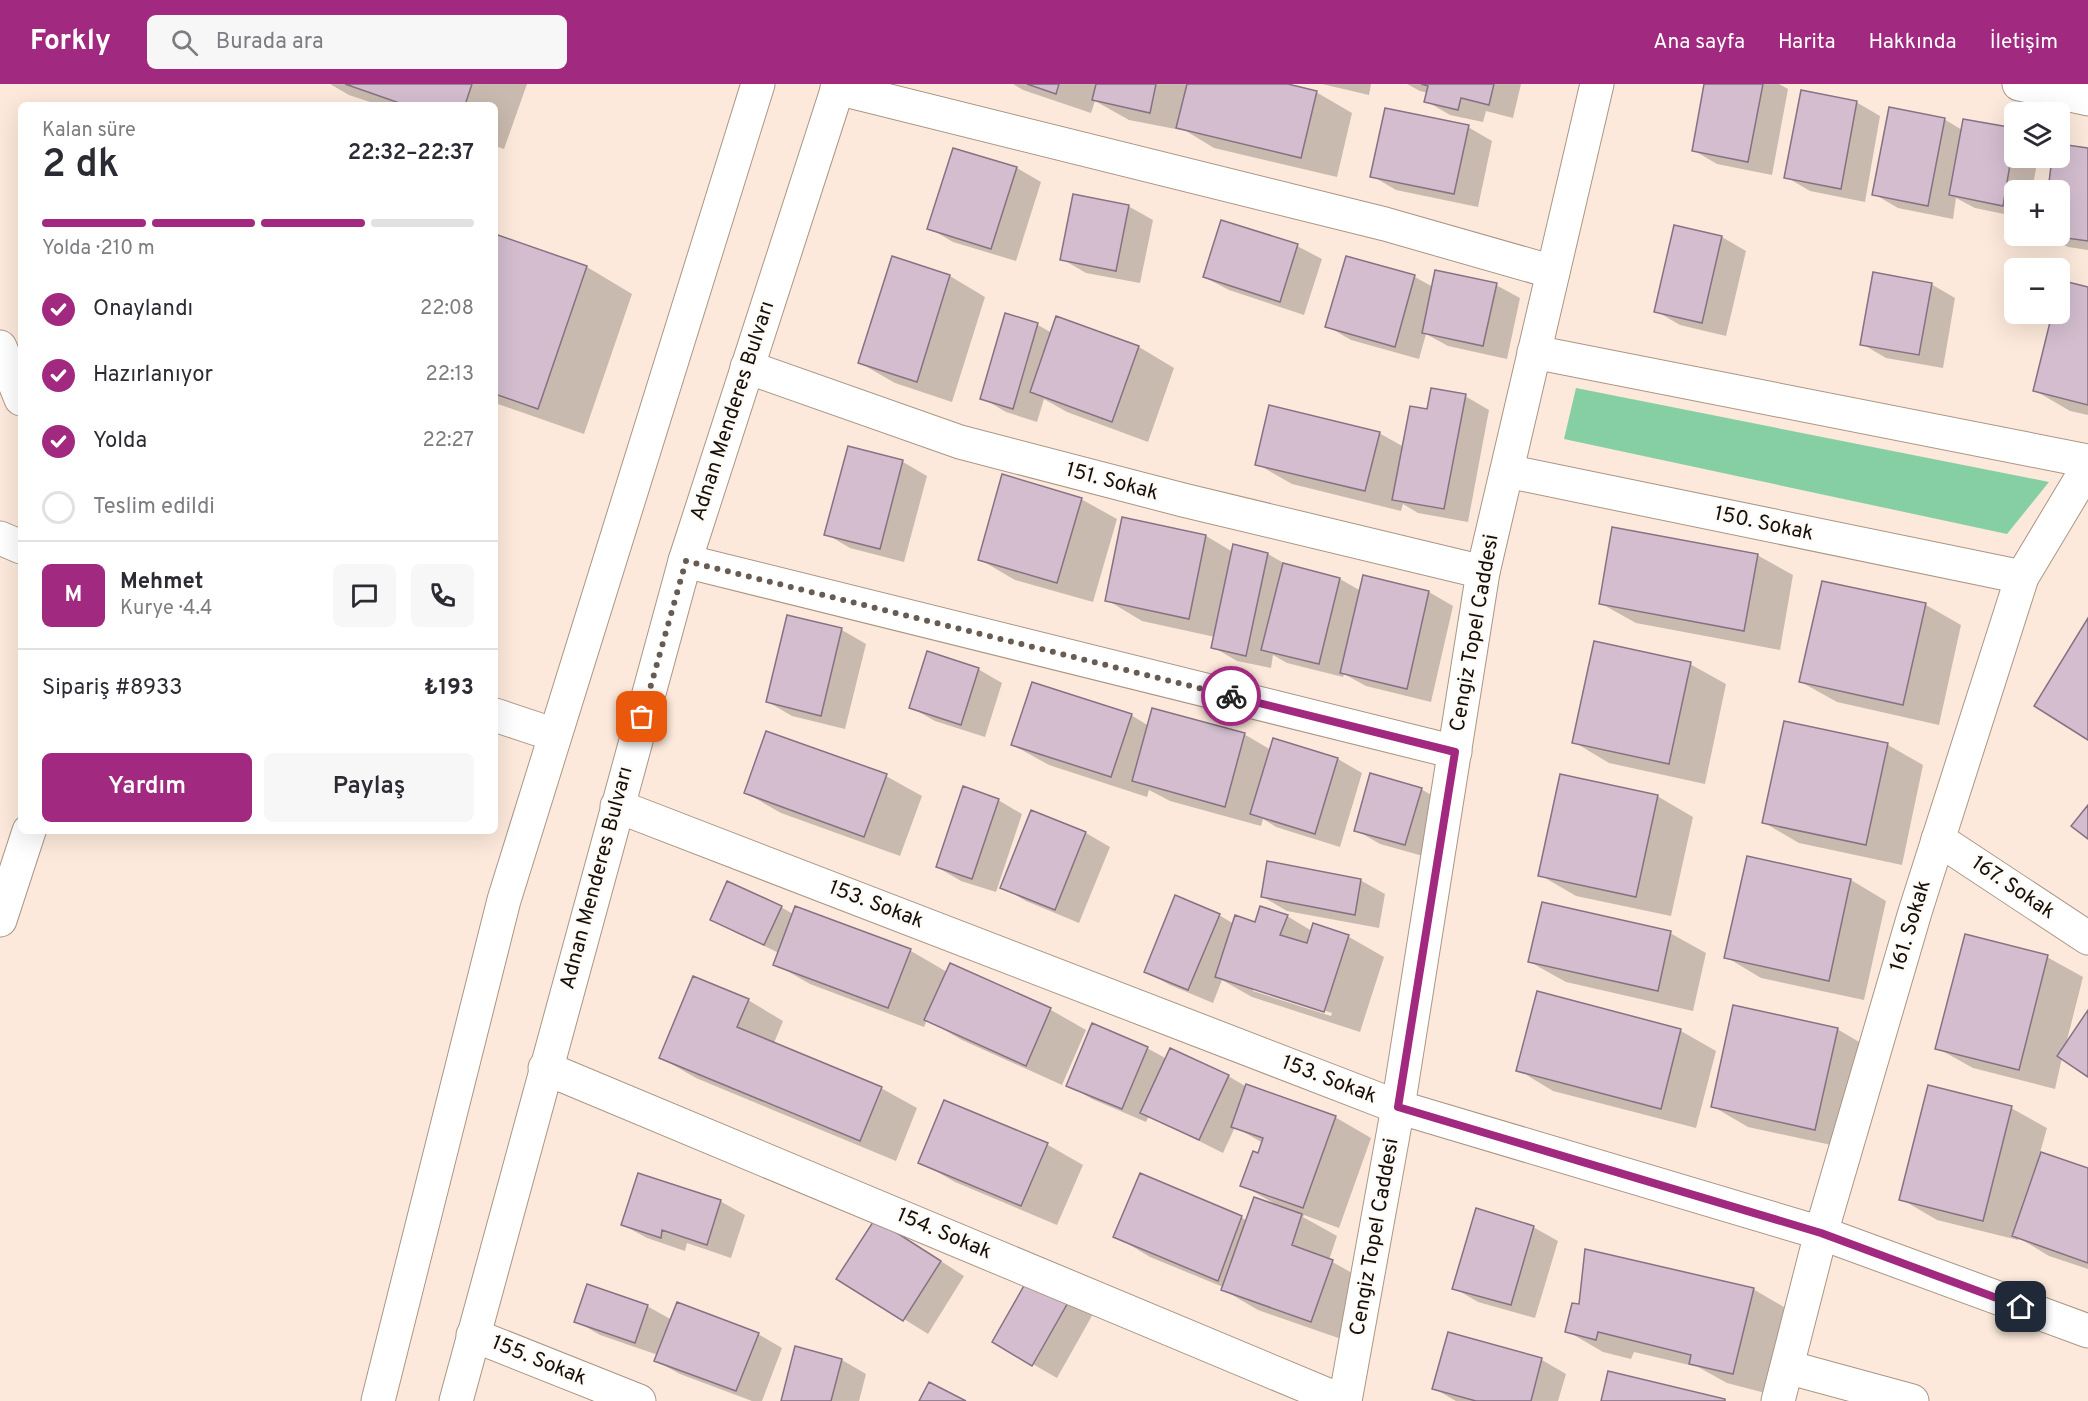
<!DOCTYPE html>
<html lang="tr">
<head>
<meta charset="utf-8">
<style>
	body { margin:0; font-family:Overpass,sans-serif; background:#f7f7f7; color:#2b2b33; height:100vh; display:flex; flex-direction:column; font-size:22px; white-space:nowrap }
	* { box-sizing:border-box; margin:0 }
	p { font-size:20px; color:#7c7c81 }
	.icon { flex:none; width:33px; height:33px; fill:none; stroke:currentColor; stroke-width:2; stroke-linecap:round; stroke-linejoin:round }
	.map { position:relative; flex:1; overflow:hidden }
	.details { position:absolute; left:18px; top:18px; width:480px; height:732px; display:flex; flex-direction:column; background:#fff; border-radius:9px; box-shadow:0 6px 24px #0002 }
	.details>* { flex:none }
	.buttons { position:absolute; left:2004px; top:18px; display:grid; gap:12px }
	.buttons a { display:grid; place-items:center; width:66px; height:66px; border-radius:9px; background:#fff; box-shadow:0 6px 24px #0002; font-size:30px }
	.pin { position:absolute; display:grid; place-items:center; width:51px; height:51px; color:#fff; margin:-26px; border-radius:12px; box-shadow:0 3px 9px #0006 }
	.courier { position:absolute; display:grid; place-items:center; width:60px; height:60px; margin:-30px; border:4px solid #a22980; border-radius:50%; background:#fff; color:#222; box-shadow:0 2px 8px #0007 }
	.headline em { font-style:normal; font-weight:600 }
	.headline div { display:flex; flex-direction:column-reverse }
	.headline { display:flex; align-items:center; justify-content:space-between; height:102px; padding:0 24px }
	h1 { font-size:39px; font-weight:600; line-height:45px }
	.bar { display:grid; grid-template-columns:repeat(4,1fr); gap:9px 6px; align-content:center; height:72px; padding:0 24px }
	.bar i { height:8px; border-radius:4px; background:#e1e1e2 }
	.bar .current { background:#a22980 }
	.bar p { grid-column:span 4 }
	.line { display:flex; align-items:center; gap:15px; padding:0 24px; border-top:2px solid #e1e1e2 }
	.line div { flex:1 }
	.round { display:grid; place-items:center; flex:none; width:63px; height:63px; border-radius:9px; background:#f7f7f7 }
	ol { padding:0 24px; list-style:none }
	li { display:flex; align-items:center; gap:18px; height:66px }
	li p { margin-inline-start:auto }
	li .icon { padding:6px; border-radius:50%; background:#a22980; color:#fff; stroke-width:4 }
	li:last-child { color:#7c7c81 }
	li i { width:33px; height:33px; border:3px solid #e1e1e2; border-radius:50% }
	.button { display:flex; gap:12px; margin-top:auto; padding:12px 24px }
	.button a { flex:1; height:69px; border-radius:9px; background:#a22980; color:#fff; font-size:24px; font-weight:600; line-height:69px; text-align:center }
	.button a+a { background:#f7f7f7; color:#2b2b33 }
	header { display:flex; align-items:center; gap:36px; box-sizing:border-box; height:84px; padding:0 30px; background:#a22980; color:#fff }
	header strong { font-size:28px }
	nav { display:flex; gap:33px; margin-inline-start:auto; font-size:21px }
	.search { width:420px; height:54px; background:#f7f7f7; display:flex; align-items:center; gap:15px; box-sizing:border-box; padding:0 21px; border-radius:9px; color:#7c7c81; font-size:22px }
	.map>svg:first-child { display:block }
	.green { fill:#86cfa4 }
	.shadow { fill:#0003; fill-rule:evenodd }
	.building { fill:#d3bdcf; stroke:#867283; stroke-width:1.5 }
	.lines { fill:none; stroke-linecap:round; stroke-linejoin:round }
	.minor-casing { stroke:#ab9685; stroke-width:35 }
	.tertiary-casing { stroke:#ab9685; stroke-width:35 }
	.primary-casing { stroke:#ab9685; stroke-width:35 }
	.minor { stroke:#fff; stroke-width:33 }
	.tertiary { stroke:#fff; stroke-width:33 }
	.primary { stroke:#fff; stroke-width:33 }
	.done { stroke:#675b52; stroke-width:6; stroke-dasharray:0 10.8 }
	.route { stroke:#a22980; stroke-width:8 }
	.labels { text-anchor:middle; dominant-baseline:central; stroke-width:4.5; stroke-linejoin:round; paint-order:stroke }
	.street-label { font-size:21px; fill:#170f09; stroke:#fefaf6 }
</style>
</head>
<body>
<header>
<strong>Forkly</strong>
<div class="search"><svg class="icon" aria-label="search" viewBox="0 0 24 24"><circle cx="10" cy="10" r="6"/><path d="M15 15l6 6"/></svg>Burada ara</div>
<nav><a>Ana sayfa</a><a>Harita</a><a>Hakkında</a><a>İletişim</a></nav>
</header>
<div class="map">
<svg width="2088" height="1317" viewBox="0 0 2088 1317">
	<rect width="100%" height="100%" fill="#fce9db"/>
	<path class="green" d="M1576,304L2049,398L2007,450L1564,355Z"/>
	<path class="shadow" d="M330,0H527L504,65L495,62V21H379L349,11Z
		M1013,0H1281L1316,8L1352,29L1337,93L1214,64L1186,47L1129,36L1095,17L1091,29L1023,6Z
		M1322,0H1371L1369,11Z
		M1407,0H1521L1513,34L1486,27L1483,38L1450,31L1426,17L1428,9L1420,7Z
		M1706,0H1779L1788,5L1772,91L1717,80L1693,66Z
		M1856,18L1880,32L1865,118L1810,107L1786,93Z
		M1944,35L1962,46L1964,36L2014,46V74H2038L2032,106H2014V132L1975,124L1956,114L1953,135L1898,124L1874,110Z
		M1468,43L1492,57L1478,123L1396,106L1372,92Z
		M2060,62L2088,66V166L2068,163L2047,152H2060V106H2049L2054,74H2060Z
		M1017,84L1041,98L1016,177L953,158L929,144Z
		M1128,122L1153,136L1140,199L1086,189L1062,175Z
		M1675,142L1722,153L1746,167L1726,252L1680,241L1656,227Z
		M495,151L587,183L632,210L584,350L495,319Z
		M1297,162L1322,175L1304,231L1229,206L1204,193Z
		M893,173L950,192L985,213L952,318L895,299L860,279Z
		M1347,173L1415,193L1433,203L1496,201L1520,214L1507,275L1448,262L1426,250L1419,275L1351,256L1327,242Z
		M2061,198L2088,204V331L2070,327L2034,306L2053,230H2060Z
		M1931,200L1955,214L1943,284L1886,274L1862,260Z
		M1006,231L1038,241L1052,249L1057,234L1139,263L1174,284L1148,358L1067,328L1044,315L1037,338L1006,328L982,314Z
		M1465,312L1489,326L1468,438L1418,429L1403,420L1401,427L1292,400L1257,380L1379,349L1404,363L1428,327Z
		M849,364L903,378L927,392L904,478L850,464L826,450Z
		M1081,415L1117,435L1093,518L1015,496L979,475Z
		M1206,452L1233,468L1268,470L1289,482L1340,495L1361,507L1364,493L1429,508L1453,522L1431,618L1366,602L1344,590L1343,593L1287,579L1273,571L1271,584L1237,577L1213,563L1215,553L1142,537L1107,516Z
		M1757,471L1793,491L1780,566L1636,539L1600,519Z
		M1823,499L1926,521L1961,541L1939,641L1837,618L1801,598Z
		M788,533L842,546L866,560L845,645L792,632L768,618Z
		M1690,580L1726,600L1705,700L1609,679L1574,658Z
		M978,585L1002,599L985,653L935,637L910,623Z
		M1131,631L1149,642L1244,650L1271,666L1274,656L1338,675L1362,689L1340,763L1276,743L1263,735L1261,742L1170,717L1149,706L1147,713L1049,681L1013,661Z
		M1785,638L1888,661L1923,681L1902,781L1799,759L1763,738Z
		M886,692L922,712L900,772L781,729L746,709Z
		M1421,705L1445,719L1430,774L1380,760L1356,746Z
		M1657,712L1693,733L1671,832L1576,812L1540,791Z
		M998,716L1022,730L996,808L961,797L937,783Z
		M1032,728L1086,749L1110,763L1079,839L1026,817L1002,803Z
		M1360,796L1385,810L1379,844L1287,827L1263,813Z
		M1851,796L1886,817L1864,916L1761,894L1726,873Z
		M781,823L793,830L796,824L911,867L947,888L951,881L1051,926L1086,946L1062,1001L962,956L927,936L924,943L810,900L775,880L779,869L736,849L712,835Z
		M1219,831L1234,840H1256L1287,832L1312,847L1314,841L1349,853L1384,873L1360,948L1252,913L1222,896L1213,919L1170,901L1146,888ZM1253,904L1332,929L1331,932L1253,907Z
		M1670,849L1706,869L1693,927L1566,898L1530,878Z
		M2047,873L2083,893L2066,960L2088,928V991L2062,974L2055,1005L1973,984L1937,964Z
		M1538,909L1681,947L1716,967L1696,1044L1553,1007L1518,986Z
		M748,916L783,937L774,959L881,1004L917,1024L896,1077L696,994L661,974Z
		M1837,945L1873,966L1850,1065L1748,1043L1712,1022Z
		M1147,964L1167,975L1228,992L1247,1003L1335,1033L1371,1054L1339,1144L1304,1131L1303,1133L1337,1152L1329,1176L1368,1198L1347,1257L1258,1226L1222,1205L1223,1203L1150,1173L1115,1152L1241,1133L1247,1137L1275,1120L1242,1101L1263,1059L1235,1043L1223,1069L1149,1032L1146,1038L1092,1015L1068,1001Z
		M945,1018L1048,1061L1083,1081L1057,1141L955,1098L920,1078Z
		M2011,1024L2047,1044L2040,1069L2088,1086V1185L2049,1172L2019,1154L2018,1156L1937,1136L1901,1115Z
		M720,1117L745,1131L731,1174L687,1159L685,1167L647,1154L623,1141Z
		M1533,1143L1558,1157L1535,1234L1478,1218L1454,1204Z
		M899,1150L964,1192L928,1250L838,1194Z
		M1030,1193L1093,1230L1057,1294L994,1258Z
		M1753,1205L1789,1226L1769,1310L1727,1299L1698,1283L1634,1268L1631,1275L1603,1268L1567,1247Z
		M647,1222L672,1236L758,1250L782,1264L762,1317H752L680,1290L656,1277L658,1271L600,1251L576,1237Z
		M1449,1249L1542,1276L1566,1290L1558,1317H1456L1433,1304Z
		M796,1264L842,1276L866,1290L859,1317H782Z"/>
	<path class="building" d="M345,0H472L465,21H405Z
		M1027,0H1059L1056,10Z
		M1096,0H1156L1150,29L1092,16Z
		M1187,0H1288L1317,7L1301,74L1176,44Z
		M1421,0H1494L1489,21L1461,14L1458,26L1424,18L1428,2Z
		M1704,0H1763L1748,78L1692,67Z
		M1801,6L1857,17L1841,105L1784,94Z
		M1889,23L1945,34L1928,122L1872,111Z
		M1385,24L1469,41L1454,110L1370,93Z
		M1963,35L2014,44V57L2003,122L1949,111Z
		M2060,60L2088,64V157L2052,152H2060V106H2048L2052,74H2060Z
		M953,64L1017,83L991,165L927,145Z
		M1073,110L1129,121L1116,187L1060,176Z
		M1221,136L1298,160L1280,218L1203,193Z
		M1674,141L1722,152L1702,239L1654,228Z
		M495,150L587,182L538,325L495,310Z
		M892,172L950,191L917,298L858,279Z
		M1346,172L1415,191L1395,263L1325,243Z
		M1435,186L1497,199L1483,262L1422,249Z
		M1873,188L1932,199L1919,271L1860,261Z
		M2060,196L2088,203V321L2033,307L2052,230H2060Z
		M1005,229L1038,239L1013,325L980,315Z
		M1056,232L1139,262L1112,338L1030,308Z
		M1431,304L1466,310L1444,425L1392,416L1410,322L1427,325Z
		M1269,321L1380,348L1365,407L1255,381Z
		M848,362L903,376L880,465L824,451Z
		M1002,390L1082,414L1057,499L978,476Z
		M1122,433L1206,451L1189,535L1105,517Z
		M1612,443L1758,470L1744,547L1599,520Z
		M1233,460L1268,469L1246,572L1211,564Z
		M1283,479L1340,494L1319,580L1261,566Z
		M1363,491L1429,507L1407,605L1340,589Z
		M1822,497L1926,519L1903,621L1799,598Z
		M787,531L842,544L821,632L766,618Z
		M2088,534V656L2034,622Z
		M1594,557L1691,578L1669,680L1572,659Z
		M927,567L979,584L961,641L909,624Z
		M1032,598L1132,630L1111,693L1011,661Z
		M1152,624L1245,649L1225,723L1132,697Z
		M1784,637L1888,659L1866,761L1762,739Z
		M766,647L887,690L864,753L744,709Z
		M1273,654L1338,674L1315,750L1250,730Z
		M1370,689L1422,704L1405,761L1354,747Z
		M1560,690L1658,711L1636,813L1538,792Z
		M963,702L999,715L972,795L936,783Z
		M2088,721V755L2071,742Z
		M1031,726L1086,748L1055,826L1000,804Z
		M1747,772L1851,795L1829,897L1724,874Z
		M1267,777L1361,795L1355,831L1261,813Z
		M727,797L782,822L764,861L710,836Z
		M1175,811L1220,830L1188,906L1144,888Z
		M1542,818L1671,847L1658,907L1528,878Z
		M795,822L911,865L888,924L773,881Z
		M1260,822L1288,831L1280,851L1307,859L1313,839L1349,851L1324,928L1215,893L1235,831L1255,838Z
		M1965,850L2048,871L2019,986L1935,965Z
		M950,879L1051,924L1026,982L924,936Z
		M693,892L749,915L737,943L882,1003L860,1057L659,974Z
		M1537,907L1681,945L1661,1025L1516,987Z
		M1733,921L1838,944L1815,1046L1711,1023Z
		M2088,926V993L2057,972Z
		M1092,939L1148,963L1122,1025L1066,1002Z
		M1170,964L1229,991L1199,1056L1140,1029Z
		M1246,1000L1336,1032L1303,1124L1240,1102L1253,1067L1258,1069L1263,1054L1231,1043Z
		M1928,1001L2012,1022L1983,1137L1899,1116Z
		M944,1016L1048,1059L1021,1122L918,1079Z
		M2041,1068L2088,1084V1179L2012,1152Z
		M638,1089L721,1116L707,1161L662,1146L661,1154L621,1141Z
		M1140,1089L1242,1132L1218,1197L1113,1153Z
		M1254,1113L1302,1130L1292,1161L1333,1176L1311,1238L1221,1206Z
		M1476,1124L1534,1142L1511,1221L1452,1205Z
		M875,1135L941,1177L903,1237L836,1195Z
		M1585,1165L1754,1204L1733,1290L1689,1280L1691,1271L1598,1248L1596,1256L1565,1248L1572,1219L1579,1220Z
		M1030,1191L1070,1215L1032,1282L992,1258Z
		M587,1200L648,1221L635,1259L574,1238Z
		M677,1218L759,1249L736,1307L654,1277Z
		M1448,1248L1542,1274L1531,1317H1476L1432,1305Z
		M795,1262L842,1275L831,1317H781Z
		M1608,1287L1725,1315V1317H1601Z
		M929,1298L966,1317H919Z"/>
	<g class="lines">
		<defs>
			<path id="minor" d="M2019,0L2088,15
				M837,4L1385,140L1553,188
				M0,263L21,315
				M1534,268L2088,377
				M747,283L960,358L1183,416L1483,488
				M1507,387L2022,493
				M0,454L21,463
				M685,477L1455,668
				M495,631L555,651
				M617,722L1398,1023
				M1938,755L2088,854
				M0,836L29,747
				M545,984L1342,1317
				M473,1251L639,1317
				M1787,1283L1912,1317
				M1778,1317L1821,1149"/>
			<path id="tertiary" d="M1398,1023L1821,1149L2088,1247
				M1821,1149L1915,828L2022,493L2088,383
				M1345,1317L1398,1023L1483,488L1597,0"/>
			<path id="primary" d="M378,1317L504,816L758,0
				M456,1317L685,477L839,0"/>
		</defs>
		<use href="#minor" class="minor-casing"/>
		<use href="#tertiary" class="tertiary-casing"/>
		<use href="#primary" class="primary-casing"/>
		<use href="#minor" class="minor"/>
		<use href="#tertiary" class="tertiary"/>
		<use href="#primary" class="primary"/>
	</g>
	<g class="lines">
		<path class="done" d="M642,633L686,477L1231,612"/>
		<path class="route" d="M1231,612L1455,668L1398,1023L1821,1149L2021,1223"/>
	</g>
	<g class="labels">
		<g class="street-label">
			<text transform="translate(733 327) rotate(-72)">Adnan Menderes Bulvarı</text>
			<text transform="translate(1112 398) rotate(15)">151. Sokak</text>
			<text transform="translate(1764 440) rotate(12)">150. Sokak</text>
			<text transform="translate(1475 549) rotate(-80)">Cengiz Topel Caddesi</text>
			<text transform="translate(597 794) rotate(-75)">Adnan Menderes Bulvarı</text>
			<text transform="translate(2013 804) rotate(34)">167. Sokak</text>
			<text transform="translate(876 821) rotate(21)">153. Sokak</text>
			<text transform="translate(1911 842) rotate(-73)">161. Sokak</text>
			<text transform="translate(1329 996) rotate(21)">153. Sokak</text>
			<text transform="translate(944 1150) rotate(23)">154. Sokak</text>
			<text transform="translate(1375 1153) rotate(-80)">Cengiz Topel Caddesi</text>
			<text transform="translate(539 1277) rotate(22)">155. Sokak</text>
		</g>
	</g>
</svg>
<div class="buttons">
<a><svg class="icon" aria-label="layers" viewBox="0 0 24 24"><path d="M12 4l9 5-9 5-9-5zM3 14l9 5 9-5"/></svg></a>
<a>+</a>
<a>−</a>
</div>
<div class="pin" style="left:642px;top:633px;background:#ea580c"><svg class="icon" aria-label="bag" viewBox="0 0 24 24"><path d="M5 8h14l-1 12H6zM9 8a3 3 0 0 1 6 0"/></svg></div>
<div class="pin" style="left:2021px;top:1223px;background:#1f2937"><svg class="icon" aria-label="home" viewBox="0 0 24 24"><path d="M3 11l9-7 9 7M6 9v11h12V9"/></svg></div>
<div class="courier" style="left:1231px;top:612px"><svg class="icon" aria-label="bike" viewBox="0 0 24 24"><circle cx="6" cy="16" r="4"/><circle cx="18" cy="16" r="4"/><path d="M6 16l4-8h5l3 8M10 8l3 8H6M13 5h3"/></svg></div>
<section class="details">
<div class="headline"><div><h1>2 dk</h1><p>Kalan süre</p></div><em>22:32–22:37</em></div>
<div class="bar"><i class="current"></i><i class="current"></i><i class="current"></i><i></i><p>Yolda · 210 m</p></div>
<ol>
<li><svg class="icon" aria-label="check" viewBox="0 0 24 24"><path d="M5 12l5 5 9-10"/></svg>Onaylandı<p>22:08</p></li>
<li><svg class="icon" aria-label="check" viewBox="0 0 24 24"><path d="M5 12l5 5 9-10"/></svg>Hazırlanıyor<p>22:13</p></li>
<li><svg class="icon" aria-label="check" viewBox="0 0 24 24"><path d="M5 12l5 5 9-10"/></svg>Yolda<p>22:27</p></li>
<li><i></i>Teslim edildi</li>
</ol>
<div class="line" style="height:108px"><b class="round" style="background:#a22980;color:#fff">M</b><div><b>Mehmet</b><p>Kurye · 4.4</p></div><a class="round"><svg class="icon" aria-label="chat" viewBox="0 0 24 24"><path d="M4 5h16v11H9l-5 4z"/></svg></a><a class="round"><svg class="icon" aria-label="phone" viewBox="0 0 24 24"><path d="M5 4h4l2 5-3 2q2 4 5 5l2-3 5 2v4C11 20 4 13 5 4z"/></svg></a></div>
<div class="line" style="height:78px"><div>Sipariş #8933</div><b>₺193</b></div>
<div class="button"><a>Yardım</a><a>Paylaş</a></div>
</section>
</div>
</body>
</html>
